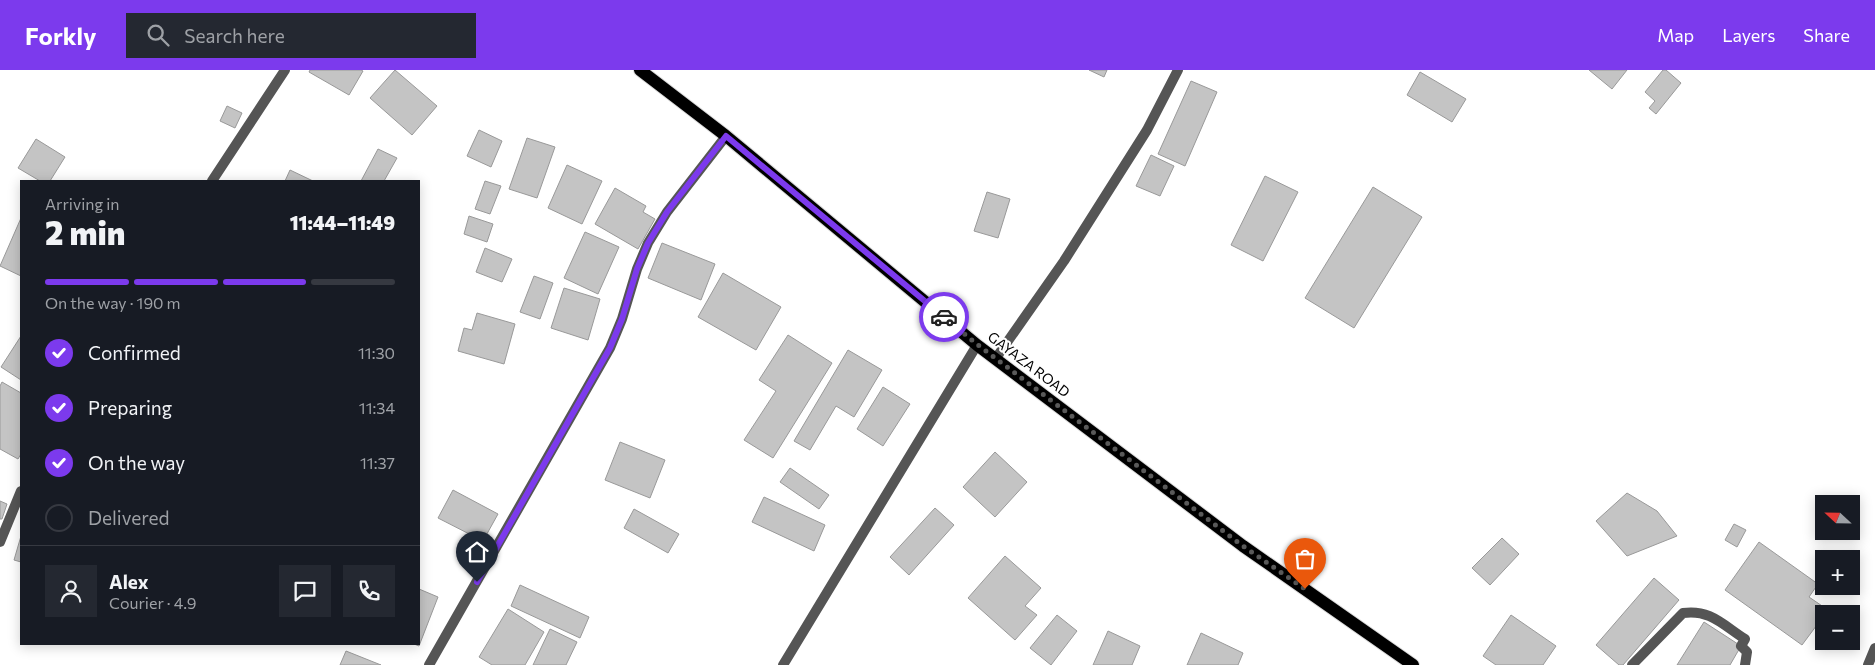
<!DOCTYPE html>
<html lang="en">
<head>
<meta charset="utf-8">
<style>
	body { margin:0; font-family:Commissioner,sans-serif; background:#242831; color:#f1f3f6; height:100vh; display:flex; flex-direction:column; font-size:19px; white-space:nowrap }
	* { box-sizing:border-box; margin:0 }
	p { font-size:16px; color:#9ea1a6 }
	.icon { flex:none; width:28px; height:28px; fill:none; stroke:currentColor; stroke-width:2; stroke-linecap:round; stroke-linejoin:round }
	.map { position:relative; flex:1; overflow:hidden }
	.details { position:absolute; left:20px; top:110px; width:400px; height:465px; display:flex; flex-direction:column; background:#171b24; border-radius:0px; box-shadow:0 2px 12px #0003 }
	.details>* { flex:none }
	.needle { width:32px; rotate:292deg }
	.buttons { position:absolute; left:1815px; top:425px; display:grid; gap:10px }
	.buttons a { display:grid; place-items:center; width:45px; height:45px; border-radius:0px; background:#171b24; box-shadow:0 2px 12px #0003; font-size:25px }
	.pin { position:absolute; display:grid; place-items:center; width:42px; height:42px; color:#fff; margin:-51px -21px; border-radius:50% 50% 50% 0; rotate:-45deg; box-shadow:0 0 5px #0007 }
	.pin .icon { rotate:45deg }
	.courier { position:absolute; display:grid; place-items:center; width:50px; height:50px; margin:-25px; border:4px solid #7c3aed; border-radius:50%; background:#fff; color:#222; box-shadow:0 1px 6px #0007 }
	.overview em { font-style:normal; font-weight:800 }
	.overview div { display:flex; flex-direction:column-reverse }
	.overview { display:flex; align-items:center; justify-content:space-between; height:85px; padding:0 25px }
	h1 { font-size:32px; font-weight:800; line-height:38px }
	.bar { display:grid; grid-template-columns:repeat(4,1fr); gap:8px 5px; align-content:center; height:60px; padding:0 25px }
	.bar i { height:6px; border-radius:4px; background:#363941 }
	.bar .on { background:#7c3aed }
	.bar p { grid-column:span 4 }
	.line { display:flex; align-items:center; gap:12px; padding:0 25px; border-top:1px solid #363941 }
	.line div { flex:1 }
	.round { display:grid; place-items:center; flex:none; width:52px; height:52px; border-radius:0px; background:#242831 }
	ol { padding:0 25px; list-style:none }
	li { display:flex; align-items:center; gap:15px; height:55px }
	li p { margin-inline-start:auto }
	li .icon { padding:5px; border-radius:50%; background:#7c3aed; color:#fff; stroke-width:4 }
	li:last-child { color:#9ea1a6 }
	li i { width:28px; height:28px; border:2px solid #363941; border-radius:50% }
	header { display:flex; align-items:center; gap:30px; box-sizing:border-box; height:70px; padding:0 25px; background:#7c3aed; color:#fff }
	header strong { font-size:24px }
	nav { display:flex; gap:28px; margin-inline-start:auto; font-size:18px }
	.search { width:350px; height:45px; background:#242831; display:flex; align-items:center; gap:12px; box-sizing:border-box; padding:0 18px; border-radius:0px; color:#9ea1a6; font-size:19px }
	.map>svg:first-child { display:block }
	.building { fill:#c4c4c4; stroke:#999 }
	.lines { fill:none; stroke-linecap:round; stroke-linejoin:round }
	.primary-casing { stroke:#dbdbdb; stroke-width:14 }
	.service { stroke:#555; stroke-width:10 }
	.minor { stroke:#555; stroke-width:10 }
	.primary { stroke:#000; stroke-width:12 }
	.done { stroke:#595959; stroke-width:5; stroke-dasharray:0 9 }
	.route { stroke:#7c3aed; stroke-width:6 }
	.labels { text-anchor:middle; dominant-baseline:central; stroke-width:4; stroke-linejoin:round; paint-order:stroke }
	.street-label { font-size:14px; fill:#000; stroke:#fff }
</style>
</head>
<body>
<header>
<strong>Forkly</strong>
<div class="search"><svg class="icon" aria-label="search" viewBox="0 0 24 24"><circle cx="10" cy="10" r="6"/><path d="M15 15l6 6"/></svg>Search here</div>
<nav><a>Map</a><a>Layers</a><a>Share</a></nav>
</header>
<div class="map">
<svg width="1875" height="595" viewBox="0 0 1875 595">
	<rect width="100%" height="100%" fill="#fff"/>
	<path class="building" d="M310,0H361L363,1L349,25L309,2Z
		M395,0L437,36L412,65L370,28Z
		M1089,0H1107L1104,7Z
		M1589,0H1627L1612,19Z
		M1663,0H1666L1681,13L1656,44L1649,38L1655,31L1645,22Z
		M1420,2L1466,29L1452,52L1407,25Z
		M1191,11L1217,22L1185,96L1158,84Z
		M227,36L242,43L235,58L220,51Z
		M479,60L502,71L491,97L467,86Z
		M527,68L555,77L537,128L509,119Z
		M36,69L65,87L50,111H40L18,98Z
		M378,79L397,88L384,111H361Z
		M1151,85L1174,96L1160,126L1136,116Z
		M567,95L602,111L582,154L548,138Z
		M290,100L313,111H285Z
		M1265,106L1298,122L1263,191L1231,175Z
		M485,111L501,116L490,144L475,139Z
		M1373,117L1422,147L1354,258L1305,228Z
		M615,118L646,136L643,142L655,149L638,179L595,154Z
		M987,122L1010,129L998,168L974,161Z
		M469,146L493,154L487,172L464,164Z
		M21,148V206L0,196Z
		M585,162L619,177L598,224L564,208Z
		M662,173L715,194L701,230L648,208Z
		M485,178L512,189L502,212L476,202Z
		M723,203L781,237L756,280L698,247Z
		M534,206L553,213L540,249L520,242Z
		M564,218L600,229L588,270L551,258Z
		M477,243L515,254L504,294L458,281L464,258L472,260Z
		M788,265L832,293L773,388L744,370L776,321L759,310Z
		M21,266V310L1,297Z
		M848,280L882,300L854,347L836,336L810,380L794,371Z
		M2,312L21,323V384L18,389L0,379V316Z
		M883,317L910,334L883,376L857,359Z
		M620,372L665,390L650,428L605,410Z
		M995,382L1027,412L995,447L963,417Z
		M790,398L829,425L819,439L780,412Z
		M453,420L498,444L483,471L438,448Z
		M1627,423L1657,441L1677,466L1627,486L1596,451Z
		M764,427L825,455L814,481L752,452Z
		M0,431L7,434L2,449H0Z
		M935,438L954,455L909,505L890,487Z
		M634,439L679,464L668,483L624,458Z
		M1734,454L1746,460L1737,477L1725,470Z
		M21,466V492L14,490Z
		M1502,468L1519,484L1490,515L1472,498Z
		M1759,472L1818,514L1809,527L1828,540L1802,575L1725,520Z
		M1005,486L1041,518L1025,536L1037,545L1015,570L968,528Z
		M1654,508L1679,530L1623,595H1619L1596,575Z
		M520,515L589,547L580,568L511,536Z
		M419,519L438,527L419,576L414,574H419Z
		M508,539L544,562L525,595H492L479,587Z
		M1057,545L1077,561L1051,595L1030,578Z
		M1511,545L1556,576L1543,595H1496L1483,586Z
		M1704,552L1741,576L1730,595H1677Z
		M550,559L577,572L566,595H533Z
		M1108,561L1140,576L1132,595H1093Z
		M1201,563L1243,583L1238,595H1187Z
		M346,581L381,595H340Z"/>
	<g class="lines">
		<defs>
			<path id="primary" d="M640,0L726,66L977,275L1243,476L1413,595"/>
		</defs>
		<use href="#primary" class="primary-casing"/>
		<path class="service" d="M1632,595L1683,543C1710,539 1723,555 1745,569L1741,576L1747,582L1745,595"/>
		<path class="minor" d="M212,111L285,0
			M996,288L1064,191L1147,60L1178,0
			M0,472L21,421
			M429,595L610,278L622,249L637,199L648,173L667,142L726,66
			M783,595L977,275
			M1868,595L1875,578"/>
		<use href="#primary" class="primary"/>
	</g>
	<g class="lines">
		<path class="done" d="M944,247L978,275L1243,476L1305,519"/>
		<path class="route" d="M477,512L610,278L622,249L637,199L648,173L667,142L726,66L944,247"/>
	</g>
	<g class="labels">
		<g class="street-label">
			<text transform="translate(1029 294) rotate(37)">GAYAZA ROAD</text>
		</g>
	</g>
</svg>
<div class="buttons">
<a><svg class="needle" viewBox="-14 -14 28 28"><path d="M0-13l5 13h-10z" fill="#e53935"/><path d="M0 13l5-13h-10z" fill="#9ea1a6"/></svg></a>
<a>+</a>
<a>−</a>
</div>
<div class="pin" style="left:1305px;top:519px;background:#ea580c"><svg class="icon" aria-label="bag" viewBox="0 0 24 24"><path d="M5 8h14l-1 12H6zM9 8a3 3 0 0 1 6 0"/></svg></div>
<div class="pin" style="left:477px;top:512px;background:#1f2937"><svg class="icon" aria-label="home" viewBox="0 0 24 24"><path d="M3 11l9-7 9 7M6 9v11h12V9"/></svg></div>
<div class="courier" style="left:944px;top:247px"><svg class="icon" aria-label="car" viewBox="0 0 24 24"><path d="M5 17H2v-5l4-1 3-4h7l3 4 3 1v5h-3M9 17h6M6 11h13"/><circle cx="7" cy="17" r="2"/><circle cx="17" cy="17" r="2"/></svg></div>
<section class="details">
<div class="overview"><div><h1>2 min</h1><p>Arriving in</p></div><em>11:44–11:49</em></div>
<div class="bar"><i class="on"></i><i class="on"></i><i class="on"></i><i></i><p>On the way · 190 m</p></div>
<ol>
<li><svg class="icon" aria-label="check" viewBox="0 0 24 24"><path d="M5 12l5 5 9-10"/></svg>Confirmed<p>11:30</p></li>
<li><svg class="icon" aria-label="check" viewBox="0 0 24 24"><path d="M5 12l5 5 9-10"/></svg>Preparing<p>11:34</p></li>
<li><svg class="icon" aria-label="check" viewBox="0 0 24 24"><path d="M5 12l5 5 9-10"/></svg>On the way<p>11:37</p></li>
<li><i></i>Delivered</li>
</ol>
<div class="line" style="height:90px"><a class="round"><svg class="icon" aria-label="person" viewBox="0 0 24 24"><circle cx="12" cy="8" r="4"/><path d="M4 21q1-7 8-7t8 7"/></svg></a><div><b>Alex</b><p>Courier · 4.9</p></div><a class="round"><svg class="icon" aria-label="chat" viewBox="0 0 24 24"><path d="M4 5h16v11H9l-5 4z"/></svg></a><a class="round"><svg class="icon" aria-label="phone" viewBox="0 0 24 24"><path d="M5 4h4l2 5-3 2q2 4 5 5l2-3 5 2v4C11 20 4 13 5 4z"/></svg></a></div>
</section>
</div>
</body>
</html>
